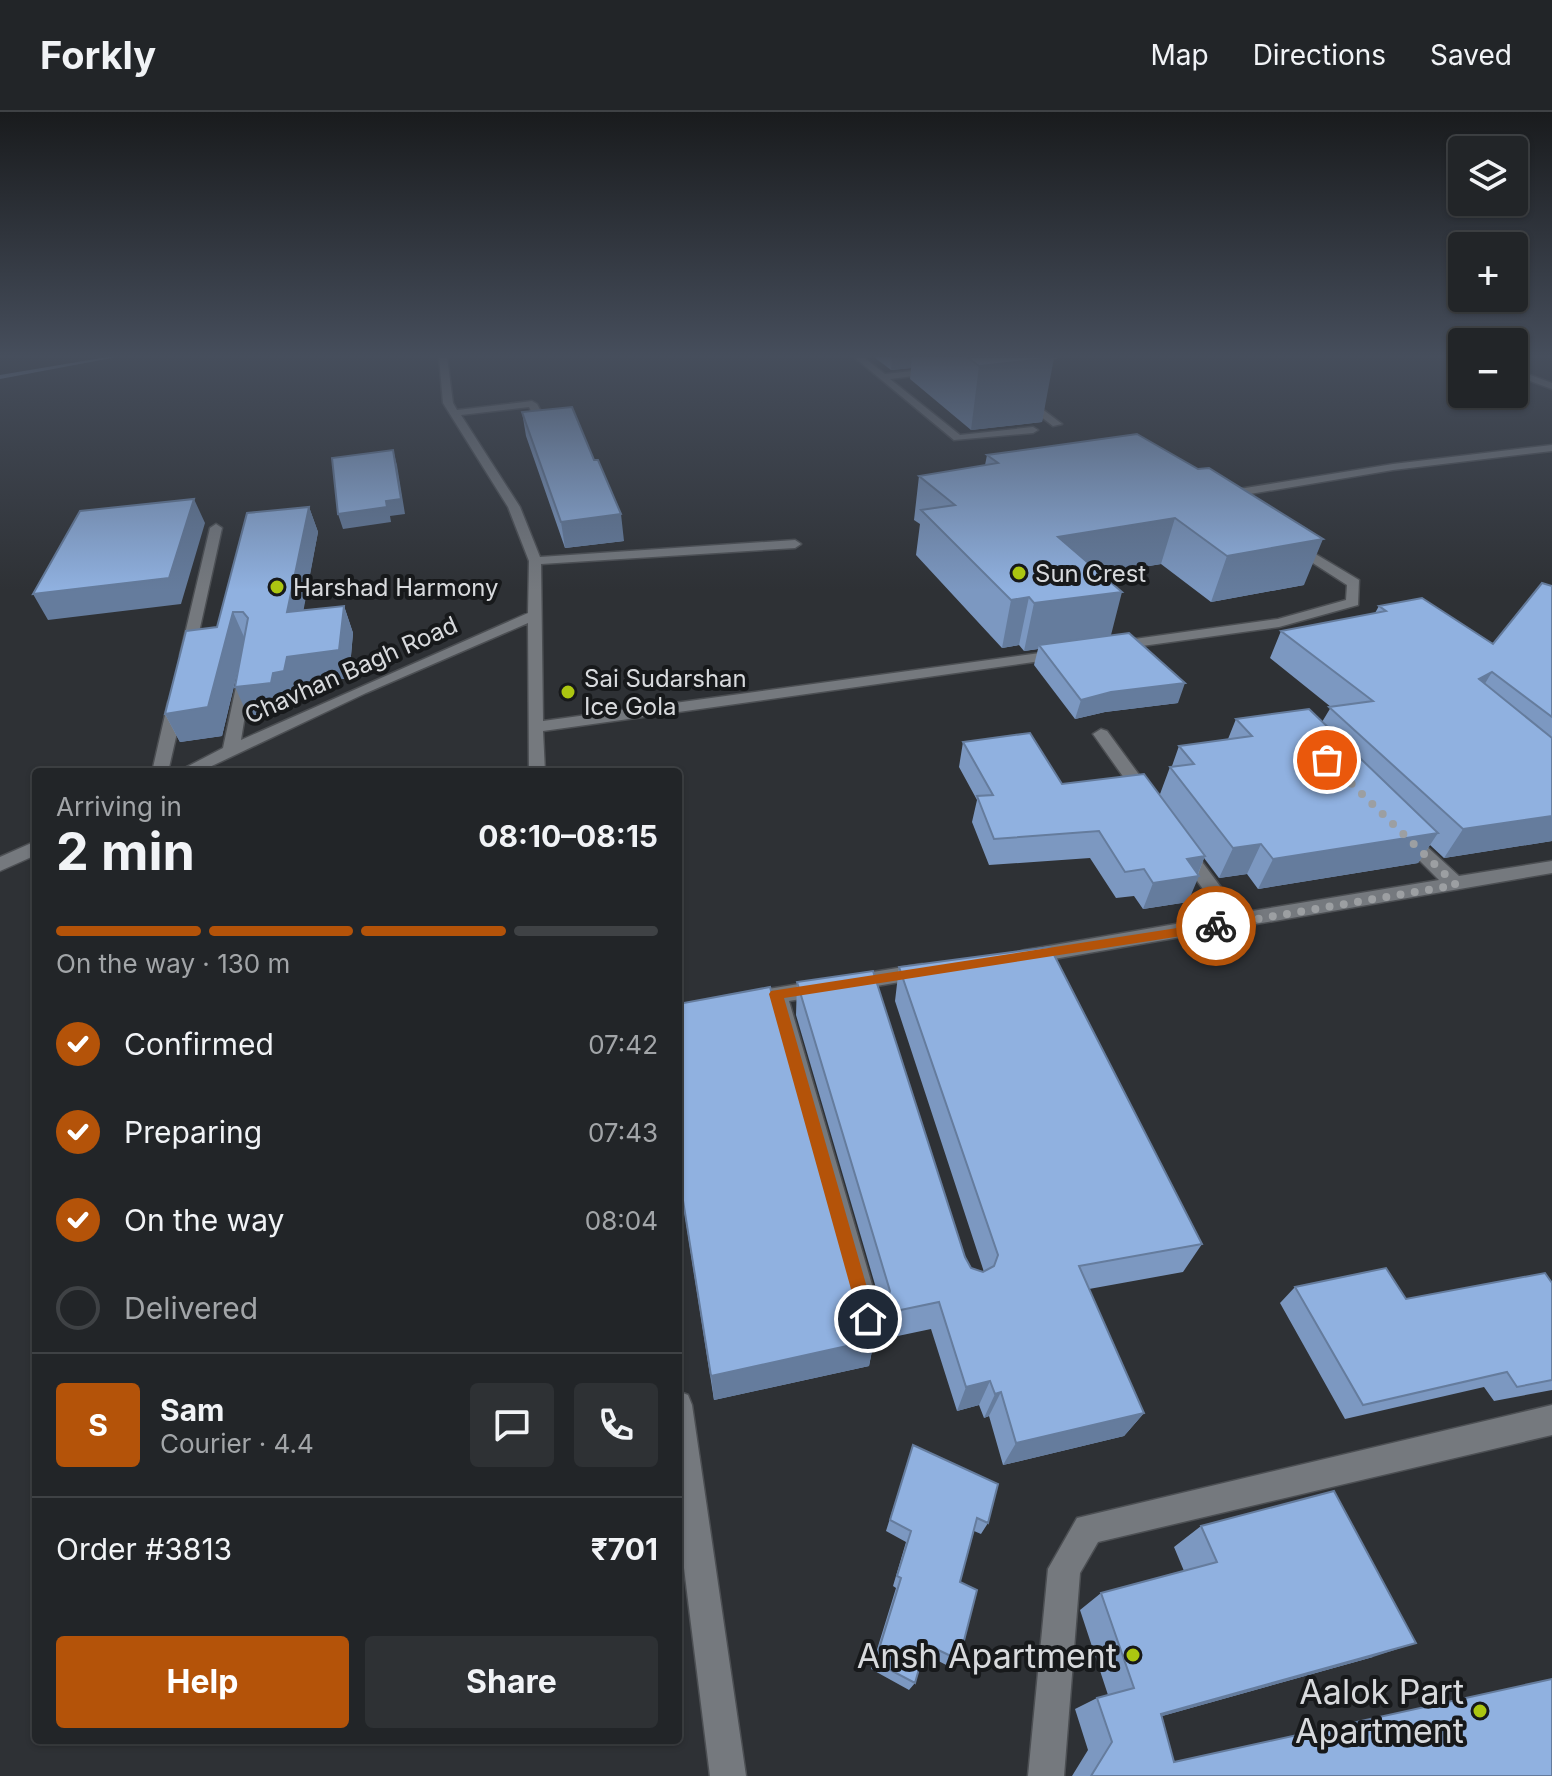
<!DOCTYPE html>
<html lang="en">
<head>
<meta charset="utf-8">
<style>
	body { margin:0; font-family:Inter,sans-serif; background:#2e3134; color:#f1f3f6; height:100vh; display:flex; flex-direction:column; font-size:30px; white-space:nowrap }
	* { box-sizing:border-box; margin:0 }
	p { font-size:26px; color:#a2a5a8 }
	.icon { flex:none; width:44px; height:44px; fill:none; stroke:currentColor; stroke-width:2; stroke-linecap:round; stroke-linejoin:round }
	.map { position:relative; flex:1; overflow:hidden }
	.drawer { position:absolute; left:32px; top:656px; width:650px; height:976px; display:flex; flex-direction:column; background:#222528; border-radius:8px; box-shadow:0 2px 6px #0004,0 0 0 2px #3f4245 }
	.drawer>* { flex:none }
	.tools { position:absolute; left:1448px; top:24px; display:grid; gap:16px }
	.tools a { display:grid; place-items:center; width:80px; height:80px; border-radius:8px; background:#222528; box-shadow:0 2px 6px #0004,0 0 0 2px #3f4245; font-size:40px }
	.pin { position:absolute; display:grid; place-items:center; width:68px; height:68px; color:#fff; margin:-34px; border:4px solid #fff; border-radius:50%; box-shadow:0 2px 8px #0007 }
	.courier { position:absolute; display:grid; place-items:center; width:80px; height:80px; margin:-40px; border:6px solid #b45309; border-radius:50%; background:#fff; color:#222; box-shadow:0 2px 10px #0007 }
	.overview em { font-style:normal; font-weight:700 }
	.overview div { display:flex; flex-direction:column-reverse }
	.overview { display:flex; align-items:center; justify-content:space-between; height:136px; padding:0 24px }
	h1 { font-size:52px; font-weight:700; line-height:60px }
	.bar { display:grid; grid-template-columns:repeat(4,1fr); gap:12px 8px; align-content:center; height:96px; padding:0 24px }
	.bar i { height:10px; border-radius:6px; background:#3f4245 }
	.bar .selected { background:#b45309 }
	.bar p { grid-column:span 4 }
	.line { display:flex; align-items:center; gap:20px; padding:0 24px; border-top:2px solid #3f4245 }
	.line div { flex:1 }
	.round { display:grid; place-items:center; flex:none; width:84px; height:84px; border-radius:8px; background:#2e3134 }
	ol { padding:0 24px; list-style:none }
	li { display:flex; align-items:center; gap:24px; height:88px }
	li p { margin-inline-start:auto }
	li .icon { padding:8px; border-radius:50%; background:#b45309; color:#fff; stroke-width:4 }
	li:last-child { color:#a2a5a8 }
	li i { width:44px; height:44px; border:4px solid #3f4245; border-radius:50% }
	.button { display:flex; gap:16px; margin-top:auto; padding:16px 24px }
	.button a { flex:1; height:92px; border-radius:8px; background:#b45309; color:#fff; font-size:32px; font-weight:700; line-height:92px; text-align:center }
	.button a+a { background:#2e3134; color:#f1f3f6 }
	header { display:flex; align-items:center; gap:48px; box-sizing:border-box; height:112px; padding:0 40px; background:#222528; border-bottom:2px solid #3f4245 }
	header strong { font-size:38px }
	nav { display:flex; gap:44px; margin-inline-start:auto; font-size:28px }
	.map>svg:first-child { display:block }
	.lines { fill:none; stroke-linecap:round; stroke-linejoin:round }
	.stream { fill:#7c91b0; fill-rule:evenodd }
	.minor-casing { stroke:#4c4f53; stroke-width:3 }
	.minor { fill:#75797e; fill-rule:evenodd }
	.wall { fill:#7c98c1 }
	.shaded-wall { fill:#657c9d }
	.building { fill:#90b1e0; stroke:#657c9d; stroke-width:2 }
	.route { fill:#b45309 }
	.done { stroke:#9c9fa2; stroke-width:8; stroke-dasharray:0 14.4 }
	.poi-dot { fill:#acc611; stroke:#17191b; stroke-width:3 }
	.labels { text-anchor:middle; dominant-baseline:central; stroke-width:8; stroke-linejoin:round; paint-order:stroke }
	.far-poi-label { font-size:24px; fill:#d8dadd; stroke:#17191b; text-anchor:start }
	.far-street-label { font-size:24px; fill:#d8dadd; stroke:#17191b }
	.near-poi-label { font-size:34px; fill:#d8dadd; stroke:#17191b; text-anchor:end }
</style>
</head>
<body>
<header>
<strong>Forkly</strong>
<nav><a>Map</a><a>Directions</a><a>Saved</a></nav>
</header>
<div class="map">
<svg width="1552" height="1664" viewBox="0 0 1552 1664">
	<rect width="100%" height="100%" fill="#2e3135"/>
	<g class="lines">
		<path class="stream" d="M107,245H117L0,267V263Z"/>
		<defs>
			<path id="minor" d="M439,245H447L453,291L457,298L532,289L537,292L550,316L541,318L529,295L461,303L520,395L540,445L795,428L801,432L795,436L541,452L543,609L1062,538L1069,542L1062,546L543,619L545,660H529L528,511L366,581L199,660H177L223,636L240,556L245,555L252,559L241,628L528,501L529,449L508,395L443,291Z
				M854,245H863L885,262L940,256L937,261L890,267L960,323L1033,315L1038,318L1033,321L954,328Z
				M1514,257L1552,271V277L1514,263Z
				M1019,284H1025L1062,312L1053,314L1019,288Z
				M1552,333V339L1393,358L1244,383L1243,399H1235L1229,395L1233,380L1239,377L1393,352Z
				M216,412L222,416L194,543L187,547L180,543L210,416Z
				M1292,428L1359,468L1358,493L1279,515L1113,538L1106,534L1113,530L1278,507L1346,488L1347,473L1288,435L1286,432Z
				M176,585L184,590L168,660H152L168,590Z
				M1101,617L1107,619L1151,679L1154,683L1151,687H1139L1093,622Z
				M1406,719L1412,721L1459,764L1552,749V761L1025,852L1018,850L1015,845L1018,840L1025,838L1222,804L1176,739L1185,733L1191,735L1240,801L1439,768L1400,729L1397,725L1400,721Z
				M36,729V743L0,759V745Z
				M922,852L929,855L932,860L929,865L789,889L882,1207L878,1217L868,1220L858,1217L854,1207L768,892L745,896L738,894L734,888L738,882Z
				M678,1279L688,1283L692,1293L746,1664H710L678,1408Z
				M1552,1293V1323L1098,1430L1080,1461L1064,1664H1028L1048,1457L1077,1406Z"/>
		</defs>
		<use href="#minor" class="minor-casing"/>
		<use href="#minor" class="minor"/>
	</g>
	<path class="wall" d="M874,245H1052L1042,310L971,318L910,267L911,256L891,258Z
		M522,300L624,429L565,436L526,324Z
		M1137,322L1304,473L1211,490L1161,452L1101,462L1111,523L1178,591L1105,600L1075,607L1034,553L1038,537L1024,539L1019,533L1002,536L916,443L920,412L914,408L919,364L985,353L987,343Z
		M309,395L318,420L303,498L344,494L353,521L349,566L298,573L296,587L285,589L283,599L248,604L241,545L222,624L180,630L165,602L217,515Z
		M1552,474V729L1444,746L1430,733L1418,751L1258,777L1247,762L1219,766L1204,746L1188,790L1143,797L1134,784L1116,786L1090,746L989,753L972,710L977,688L959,655L963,630L1062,672L1160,682L1170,655L1172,654L1179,634L1228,627L1236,607L1322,610L1331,595L1270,546L1281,519L1375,501L1379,494L1493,532Z
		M899,855L1202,1132L1183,1160L1089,1177L1144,1301L1124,1324L1003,1353L989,1304L984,1306L979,1293L957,1299L931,1217L874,1229L869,1254L714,1288L678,1060L855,1181L861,1193L874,1196L881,1193L796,903L797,870L971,1156L984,1160L895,889Z
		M1552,1171V1278L1494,1289L1484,1275L1345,1307L1280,1191L1295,1175L1406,1187Z
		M913,1333L988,1411L981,1422L974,1419L960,1470L959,1548L952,1556L923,1541L915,1571L909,1578L871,1557L896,1476L893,1474L906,1430L886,1419Z
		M1201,1414L1373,1545L1162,1604L1174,1650L1552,1664H1072L1088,1638L1075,1597L1097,1586L1108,1583L1080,1498L1101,1481L1184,1459L1174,1435Z"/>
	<path class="shaded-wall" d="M892,245H912L911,256L891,258Z
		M1054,246L1042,310L971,318L979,254Z
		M393,338L397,353L405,402L390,404L391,410L343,417L338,402L386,389Z
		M194,387L205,411L181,492L48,508L33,482Z
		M309,395L318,420L298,528L287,500Z
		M621,402L624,429L565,436L561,410Z
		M1175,406L1161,452L1048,471L1058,425Z
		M1323,427L1304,473L1211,490L1227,444Z
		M1122,480L1110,527L1039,533L1038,537L1024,539L1034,491Z
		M1029,485L1019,533L1002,536L1011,488Z
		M344,494L353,521L349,566L298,573L296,587L285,589L283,599L248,604L235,575L273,561L287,545Z
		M233,500L245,527L222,624L180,630L165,602Z
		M1492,560L1475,588L1479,567Z
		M1185,571L1178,591L1105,600L1075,607L1081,588L1111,580Z
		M1552,704V729L1444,746L1463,717Z
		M1438,721L1418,751L1258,777L1273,747Z
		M1261,732L1247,762L1219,766L1233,736Z
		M1205,744L1197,764H1199L1188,790L1143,797L1153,771L1187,747Z
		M874,1228L869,1254L714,1288L711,1264Z
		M990,1269L979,1293L957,1299L966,1275Z
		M1001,1280L989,1304L984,1306L995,1282Z
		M1144,1301L1124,1324L1003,1353L1016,1331Z
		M1416,1531L1373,1545L1134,1612L1161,1602Z"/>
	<path class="building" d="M967,245H1052L1054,246L979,254Z
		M572,295L594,348H598L621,402L561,410L522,300Z
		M1137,322L1198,357L1209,356L1323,427L1227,444L1175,406L1058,425L1122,480L1034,491L1029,485L1011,488L921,398L955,393L919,364L998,351L987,343Z
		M393,338L401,387L386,389L387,395L338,402L332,346Z
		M194,387L169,466L33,482L80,399Z
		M309,395L287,500L344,494L339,538L287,545L284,559L273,561L271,571L235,575L248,506L243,500H233L208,595L165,602L186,519L217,515L247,401Z
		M1542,471L1552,474V605L1492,560L1479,567L1552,626V704L1463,717L1329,595L1373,589L1281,519L1386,499L1379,494L1422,486L1493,532Z
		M1129,521L1185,571L1111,580L1081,588L1039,533Z
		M1309,597L1438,721L1273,747L1261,732L1233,736L1170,655L1194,652L1179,634L1252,624L1236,607Z
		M1030,621L1062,672L1144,662L1205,744L1187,747L1199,764L1153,771L1144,757L1125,760L1099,719L994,727L977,684L993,683L963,630Z
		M1050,835L1202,1132L1079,1154L1144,1301L1016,1331L1001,1280L995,1282L990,1269L966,1275L939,1190L867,1205L874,1228L711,1264L678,1057V892L770,875L855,1181L861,1193L874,1196L886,1191L890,1179L797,870L873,859L965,1145L971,1156L983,1160L994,1154L998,1143L899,855Z
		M1386,1156L1406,1187L1545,1161L1552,1171V1268L1517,1275L1507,1260L1363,1293L1295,1175Z
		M913,1333L998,1372L988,1411L977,1406L960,1470L977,1478L959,1548L926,1532L915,1571L875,1550L901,1466L897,1464L911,1419L890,1408Z
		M1334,1379L1416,1531L1161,1602L1174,1650L1552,1567V1664H1091L1112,1630L1097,1586L1134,1576L1101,1481L1217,1450L1201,1414Z"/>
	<linearGradient id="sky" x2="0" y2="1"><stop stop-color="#191b1d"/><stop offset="0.51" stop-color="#464e5c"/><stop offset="1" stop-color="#464e5c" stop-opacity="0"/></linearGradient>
	<rect width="1552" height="478" fill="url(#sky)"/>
	<path class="route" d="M1216,810L1222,814L1220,818L784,886L876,1207L874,1213L868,1216L861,1213L769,882L771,879Z"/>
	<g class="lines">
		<path class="done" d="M1216,814L1456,773L1327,648"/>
	</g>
	<g class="poi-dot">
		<circle cx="1019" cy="461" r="8"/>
		<circle cx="277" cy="475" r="8"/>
		<circle cx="568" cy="580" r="8"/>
		<circle cx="1133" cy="1543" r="8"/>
		<circle cx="1480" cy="1599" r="8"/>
	</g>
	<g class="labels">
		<g class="far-poi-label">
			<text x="1035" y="461">Sun Crest</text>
			<text x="293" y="475">Harshad Harmony</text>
			<text x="584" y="566">Sai Sudarshan<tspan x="584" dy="28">Ice Gola</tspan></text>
		</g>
		<g class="far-street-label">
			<text transform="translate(351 558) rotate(-24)">Chavhan Bagh Road</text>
		</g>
		<g class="near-poi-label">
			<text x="1117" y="1543">Ansh Apartment</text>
			<text x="1464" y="1579">Aalok Part<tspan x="1464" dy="39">Apartment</tspan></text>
		</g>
	</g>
</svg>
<div class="tools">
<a><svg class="icon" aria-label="layers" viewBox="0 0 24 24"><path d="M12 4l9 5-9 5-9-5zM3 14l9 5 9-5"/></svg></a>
<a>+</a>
<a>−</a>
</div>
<div class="pin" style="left:1327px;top:648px;background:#ea580c"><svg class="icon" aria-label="bag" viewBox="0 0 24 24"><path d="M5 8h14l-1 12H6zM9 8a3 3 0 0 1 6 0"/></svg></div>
<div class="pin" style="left:868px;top:1207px;background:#1f2937"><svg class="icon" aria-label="home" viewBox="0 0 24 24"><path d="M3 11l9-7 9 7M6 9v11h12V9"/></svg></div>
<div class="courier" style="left:1216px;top:814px"><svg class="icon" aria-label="bike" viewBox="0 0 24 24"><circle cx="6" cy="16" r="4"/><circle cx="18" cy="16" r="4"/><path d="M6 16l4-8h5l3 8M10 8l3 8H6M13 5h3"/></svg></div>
<section class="drawer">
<div class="overview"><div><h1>2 min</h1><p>Arriving in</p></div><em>08:10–08:15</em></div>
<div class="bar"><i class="selected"></i><i class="selected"></i><i class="selected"></i><i></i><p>On the way · 130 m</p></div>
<ol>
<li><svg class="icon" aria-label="check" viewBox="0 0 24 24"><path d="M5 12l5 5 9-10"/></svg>Confirmed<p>07:42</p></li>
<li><svg class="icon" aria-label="check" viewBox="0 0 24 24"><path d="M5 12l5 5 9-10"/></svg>Preparing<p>07:43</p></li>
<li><svg class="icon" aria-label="check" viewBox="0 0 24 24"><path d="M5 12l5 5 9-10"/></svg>On the way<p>08:04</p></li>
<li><i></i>Delivered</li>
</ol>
<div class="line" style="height:144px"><b class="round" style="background:#b45309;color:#fff">S</b><div><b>Sam</b><p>Courier · 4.4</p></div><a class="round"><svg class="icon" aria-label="chat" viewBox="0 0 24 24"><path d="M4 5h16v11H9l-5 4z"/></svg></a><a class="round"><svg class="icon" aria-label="phone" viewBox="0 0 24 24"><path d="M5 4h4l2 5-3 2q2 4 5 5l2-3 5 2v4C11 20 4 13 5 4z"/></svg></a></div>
<div class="line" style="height:104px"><div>Order #3813</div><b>₹701</b></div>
<div class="button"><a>Help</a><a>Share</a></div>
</section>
</div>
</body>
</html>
